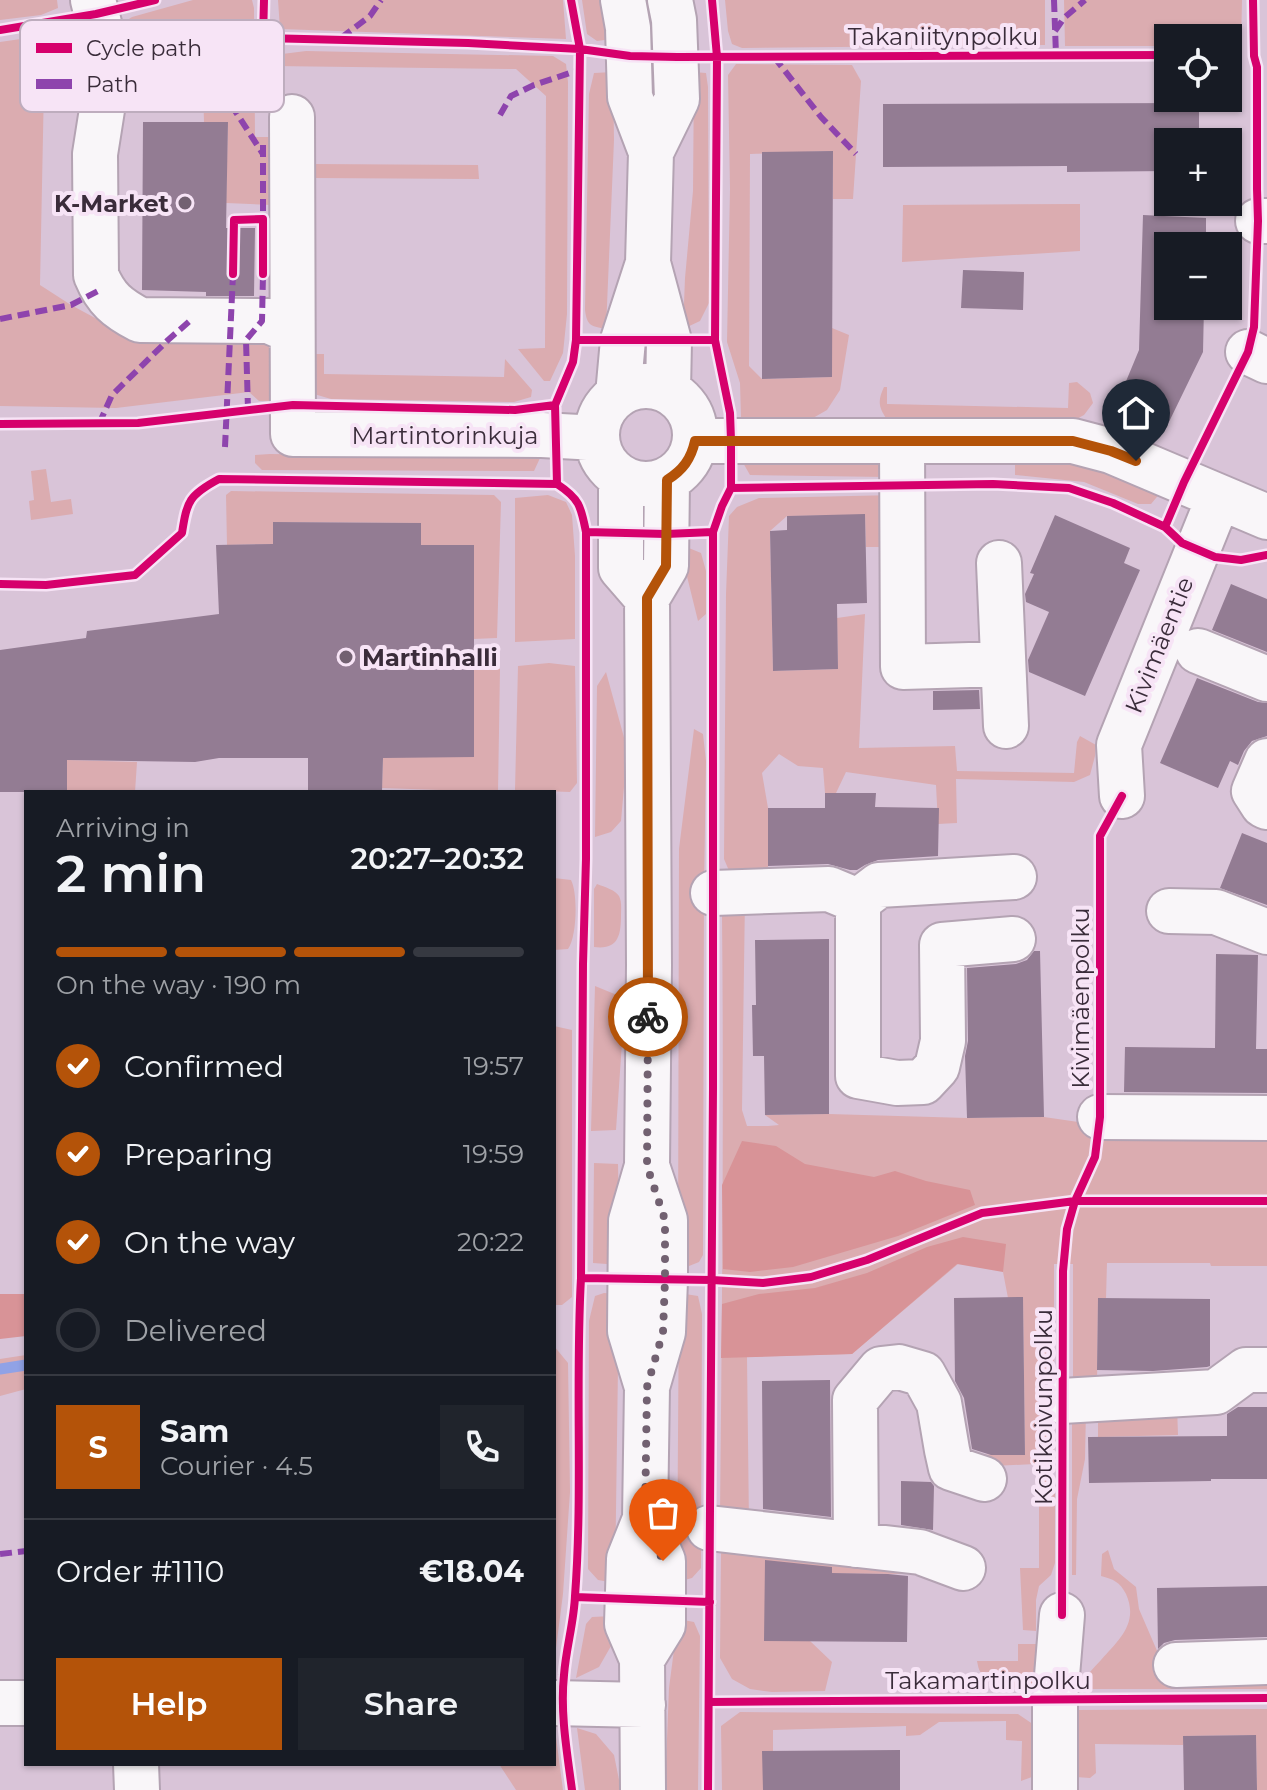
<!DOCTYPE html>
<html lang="en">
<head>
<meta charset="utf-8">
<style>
	body { margin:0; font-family:Montserrat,sans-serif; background:#20242c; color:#f1f3f6; height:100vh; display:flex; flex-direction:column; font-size:30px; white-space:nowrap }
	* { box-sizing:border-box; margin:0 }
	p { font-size:26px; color:#9ea1a6 }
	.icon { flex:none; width:44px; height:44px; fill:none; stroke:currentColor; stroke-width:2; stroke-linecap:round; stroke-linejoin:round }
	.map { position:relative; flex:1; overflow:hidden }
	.drawer { position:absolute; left:24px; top:790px; width:532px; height:976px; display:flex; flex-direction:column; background:#171b24; border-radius:0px; box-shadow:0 2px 6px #0004 }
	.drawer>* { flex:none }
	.buttons { position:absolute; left:1154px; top:24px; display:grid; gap:16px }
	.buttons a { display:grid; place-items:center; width:88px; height:88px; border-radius:0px; background:#171b24; box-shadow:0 2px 6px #0004; font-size:40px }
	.pin { position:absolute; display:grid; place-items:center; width:68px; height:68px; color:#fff; margin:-82px -34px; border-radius:50% 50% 50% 0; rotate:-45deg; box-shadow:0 0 8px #0007 }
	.pin .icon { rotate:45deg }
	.courier { position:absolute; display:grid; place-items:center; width:80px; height:80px; margin:-40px; border:6px solid #b45309; border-radius:50%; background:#fff; color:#222; box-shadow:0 2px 10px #0007 }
	.summary em { font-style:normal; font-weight:600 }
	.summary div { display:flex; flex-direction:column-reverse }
	.summary { display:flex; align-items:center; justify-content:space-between; height:136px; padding:0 32px }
	h1 { font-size:52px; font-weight:600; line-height:60px }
	.bar { display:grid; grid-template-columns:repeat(4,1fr); gap:12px 8px; align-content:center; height:96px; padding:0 32px }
	.bar i { height:10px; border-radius:6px; background:#363941 }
	.bar .current { background:#b45309 }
	.bar p { grid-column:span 4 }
	.line { display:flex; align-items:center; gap:20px; padding:0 32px; border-top:2px solid #363941 }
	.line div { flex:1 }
	.round { display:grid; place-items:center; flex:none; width:84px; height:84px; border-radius:0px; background:#20242c }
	ol { padding:0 32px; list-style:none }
	li { display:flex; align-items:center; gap:24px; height:88px }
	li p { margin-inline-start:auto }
	li .icon { padding:8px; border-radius:50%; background:#b45309; color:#fff; stroke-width:4 }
	li:last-child { color:#9ea1a6 }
	li i { width:44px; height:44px; border:4px solid #363941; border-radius:50% }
	.button { display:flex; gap:16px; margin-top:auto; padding:16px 32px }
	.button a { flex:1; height:92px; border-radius:0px; background:#b45309; color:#fff; font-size:32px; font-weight:600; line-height:92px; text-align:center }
	.button a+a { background:#20242c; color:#f1f3f6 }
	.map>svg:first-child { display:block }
	.green { fill:#dbacb0 }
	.forest { fill:#d89397 }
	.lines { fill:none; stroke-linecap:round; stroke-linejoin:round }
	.stream { stroke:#90a2e6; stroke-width:11 }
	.building { fill:#937c93 }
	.minor-casing { stroke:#b4a3b3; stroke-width:48 }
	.minor { stroke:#f9f6f9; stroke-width:44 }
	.quiet { stroke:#8e44ad; stroke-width:6; stroke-dasharray:12 6; stroke-linecap:butt }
	.cycleway-casing { stroke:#f7e4f6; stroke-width:13 }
	.cycleway { stroke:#d6006c; stroke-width:8 }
	.done { stroke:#726171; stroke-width:8; stroke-dasharray:0 14.4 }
	.route { stroke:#b45309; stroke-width:10 }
	.poi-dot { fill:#726171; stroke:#f7e4f6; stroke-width:3 }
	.labels { text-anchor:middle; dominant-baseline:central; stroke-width:8; stroke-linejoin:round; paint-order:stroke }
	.street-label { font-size:24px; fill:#3a2c3a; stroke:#f7e4f6 }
	.poi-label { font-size:24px; font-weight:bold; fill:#3a2c3a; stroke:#f7e4f6; text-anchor:end }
	.key { fill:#f7e4f6; stroke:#beadbe; stroke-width:2 }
	.key-label { font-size:22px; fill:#3a2c3a }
</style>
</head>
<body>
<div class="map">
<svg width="1267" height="1790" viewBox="0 0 1267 1790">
	<rect width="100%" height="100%" fill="#d9c4d8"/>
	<path class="green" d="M0,0H57L58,8L41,15L0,20Z
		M193,0H252L254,8L255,137H272V205L226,203L228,122H204L203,85L137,83L126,78L121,24L132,17Z
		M278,0H563L566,39L280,29Z
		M582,0H605L612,39L597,41L587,34Z
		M725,0H1045V45L742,48L732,44L728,31Z
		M1064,0H1242L1241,47H1228V38H1168V46H1065Z
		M82,28L88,67L84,78L72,83L44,85L40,285L71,305L136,340H269L270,401H259L249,392L116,408L0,406V42L62,33Z
		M306,51L553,56L566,64L568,82L567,314L563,353L550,381H544L518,349L545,348L546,96L516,69L273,66L275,58L282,54Z
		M736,64L852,65L861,81L853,199H833V151L750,154L749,366L762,379L832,377V328L849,335L840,390L827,410L813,418L741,417L740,383L727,342L730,189L728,75Z
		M613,72L614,140L606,329C591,326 587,326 585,310L589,94L594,73Z
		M694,72L706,73L708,87L709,303L700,321L683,329L685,278L693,191Z
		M313,164L478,165L479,179L313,178Z
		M1080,204V251L902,262L903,205Z
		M316,354H324V374L504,377L505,359L532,390L531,397L514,402L331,399L314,394L311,362Z
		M1077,382L1090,393L1093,403L1084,415L1069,423L1011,419L886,418C878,406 878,400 884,387H887V404L1068,408L1069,383Z
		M270,454L540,458L534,471L262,470L255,463V455Z
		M886,460V477L750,475L742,461Z
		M1015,461L1069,462L1097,468L1161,492L1151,504H1138L1084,482L1015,475Z
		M46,469L51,502L71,499L73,514L31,520L29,501L34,500L31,471Z
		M231,491L494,495L501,502L497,638L473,639L421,545L420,523L274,522L273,544L227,545L226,495Z
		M548,495L566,502L572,515L575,556V639L515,642V498Z
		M896,495L887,547H866L865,515L787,516L770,531L773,671L838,669L837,618L865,614L859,748L955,746L957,771L1074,773L1077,742L1080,736L1096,745L1095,756L1090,775L1074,782L956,779L957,823L938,824L936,785L846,772L836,793H825L823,768L798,766L779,754L762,773L768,808V869L730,873L724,859L726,594L729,516L737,507L759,498Z
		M679,544L701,553L706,571V614L698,621Z
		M549,663L575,666L577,783L570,792L515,790L518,666Z
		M473,666L500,669L498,792L382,788L383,758Z
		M606,672L625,741L624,787L621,821L611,832L595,837L597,686Z
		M694,729L703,734L706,761L704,888L703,1255L699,1262L684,1268L678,1263L679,849Z
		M67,760L137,762L135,792H67Z
		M554,878L571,880C578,893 577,937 568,949L554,950Z
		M597,884C605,887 615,890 619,896C622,902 621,909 621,915C621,936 618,950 594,947V889Z
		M745,897L742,1110L747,1126H768L779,1125L765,1115L829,1114L967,1118L1044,1117L1092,1124L1267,1130V1266H1211L1210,1263H1107L1106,1298H1098L1097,1385L1073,1387V1264H1054V1463L974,1467L966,1455L1025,1454L1023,1298H1008L1003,1272V1264H958L852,1354L747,1357L749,1525L720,1517C722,1317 724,1116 722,916L729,905Z
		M595,986L617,995L623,1028L616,1130L591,1131Z
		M554,1026L572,1030V1297L562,1305H554Z
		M594,1163L618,1164L620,1265L593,1263Z
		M604,1293L619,1294L615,1583L598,1580L588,1569L589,1321L595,1296Z
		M679,1293L698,1296L702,1314L701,1568L692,1578L677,1582Z
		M554,1346L568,1363L570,1492L563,1594L556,1648L554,1650V1499L556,1456Z
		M26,1355V1389L0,1396V1359Z
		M1177,1406L1178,1435L1098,1437V1407Z
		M1086,1409L1085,1459L1077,1499L1076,1575H1072V1420Z
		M1055,1476V1563L1051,1575L1039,1586L1036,1600V1631L1023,1630L1020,1568H1039V1477Z
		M723,1546L920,1567L908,1574L765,1573V1641H810L832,1662L825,1691L772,1692L750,1689L732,1679L720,1658L721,1554Z
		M1108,1550L1114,1569L1136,1587L1139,1609L1158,1653L1159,1672L1267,1670V1689H1075C1084,1679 1092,1669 1101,1660C1119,1640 1139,1623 1126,1594C1120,1582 1113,1579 1101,1576L1102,1554Z
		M613,1616L615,1639L599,1667L576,1678L586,1624L592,1617Z
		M678,1619L694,1622L700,1636L698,1790H665L669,1688Z
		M1018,1644H1037L1036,1687C1019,1688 991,1691 981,1673C978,1669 978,1665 977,1661H1018Z
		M1267,1709V1790H1257L1256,1735L1184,1736L1183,1745L1095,1744L1096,1773L1090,1778L1076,1777V1710Z
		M740,1712L1018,1714L1040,1729V1774L1021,1781L1022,1741L1006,1740V1721L939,1722L920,1735L906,1736V1726L773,1730V1751H763V1790H722L721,1726Z
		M554,1722L563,1790H516L499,1764H554Z
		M577,1728L596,1734L614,1755L621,1790H585Z"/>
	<path class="forest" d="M742,1141L776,1146L805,1164L874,1177L895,1171L926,1181L970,1190L975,1205L898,1236L793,1267L750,1272L723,1269L722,1185Z
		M963,1237L1006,1244L1003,1272L957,1264L852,1354L721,1358L722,1304L759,1294L815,1288L867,1273L927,1247Z
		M0,1294H26V1336L0,1339Z"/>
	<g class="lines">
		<path class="stream" d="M0,1369L26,1365"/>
	</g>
	<path class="building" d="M1199,103V142H1168V171L1067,172V166L883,167V104Z
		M143,122H228L226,228H255L254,296H206V292L142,290Z
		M833,151L832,377L762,379V152Z
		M1143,215L1206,218V246H1168V306H1204L1203,352L1166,428L1117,403L1139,350Z
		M963,270L1024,272L1023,310L961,308Z
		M865,514L867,603L837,604L838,669L773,671L770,531L787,530V516Z
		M1055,515L1130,548L1124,563L1140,570L1085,696L1029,672L1028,660L1049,612L1026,602L1025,594L1034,574L1030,573Z
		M273,522L421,523V545H474V757L383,758L382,792H308V758H219L195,762L67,760V792H0V650L86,638L87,631L219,614L216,545L273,544Z
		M1231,584L1267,599V652L1212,630Z
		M1197,678L1258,702L1267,703V736L1252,741L1244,751L1238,765L1230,761L1218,788L1160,763Z
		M979,690L980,709L933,710V691Z
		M825,793H876L875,807L939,808L938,856L878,860L865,865L857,870H850L828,864L768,866V808H825Z
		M1242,833L1267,843V905L1220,888Z
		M829,939V1114L765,1115L764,1056H753L752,1005H756L755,940Z
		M1034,951H1040L1044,1117L967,1118L965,1056L968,1041L967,968L1016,964L1027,960Z
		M1216,954L1258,955L1256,1049H1267V1093L1124,1092L1125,1047L1215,1048Z
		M1023,1297L1025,1455H991L972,1449L964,1398L955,1381L954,1298Z
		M1098,1298L1210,1299V1366L1207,1367L1153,1371L1097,1370Z
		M830,1380L831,1517L763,1509L762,1381Z
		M1238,1407H1267V1479H1211V1481L1089,1483L1088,1437L1227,1436V1414Z
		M901,1481L931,1482L934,1486L933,1530L901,1525Z
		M765,1560L832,1567V1573L888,1574L908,1576L907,1642L764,1641Z
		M1267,1586V1637L1175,1640L1164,1643L1158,1649L1157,1588Z
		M1256,1735L1257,1790H1184L1183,1736Z
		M900,1750V1790H763L762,1751Z"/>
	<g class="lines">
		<defs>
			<path id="minor" d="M93,0L102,35L107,78L95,154L96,275C106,299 117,308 140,320L269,321L292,331
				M623,0L628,28L630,97L651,152L648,263L669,341L668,391
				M292,117L293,434L542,435L597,438
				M651,152L677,99L674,20L670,0
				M1258,221H1267
				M1248,352L1267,361
				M597 435a49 49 0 1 1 98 0a49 49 0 1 1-98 0Z
				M618,395L623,340L648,263
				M695,441H1073L1111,451L1267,517
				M902,441L903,667L1003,664
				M621,478V568L647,598
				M999,563L1006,726
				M1198,651L1267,679
				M1267,761L1254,791L1263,805L1267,807
				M1122,796L1119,745L1219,497
				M713,893L829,889L858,901L879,885L1014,877
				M858,901V1076L897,1083L923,1082L937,1067L943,1041L942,945L1013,939
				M1169,911L1216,912L1267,932
				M1100,1117L1267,1118
				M647,1387L630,1331L631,1221L647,1166L649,965L647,598L666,566L667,480
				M1062,1401L1216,1392L1246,1370H1267
				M709,1528L920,1552L963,1568
				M856,1545L855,1400L881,1369L899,1367L923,1374L939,1403L947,1450L951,1468L984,1479
				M642,1659L663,1625V1561L645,1519
				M1176,1665L1267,1662
				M0,1703H26
				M554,1703L643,1705
				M136,1764L137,1790
				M643,1790L642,1659L627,1624L629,1559L645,1519L647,1387L663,1332L665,1280V1220L647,1166
				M1055,1790V1700L1062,1615"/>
		</defs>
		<use href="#minor" class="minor-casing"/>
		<use href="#minor" class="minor"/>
		<path class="quiet" d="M1054,0L1056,55
			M56,27L102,35L136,44L199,67L228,100L263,154
			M1055,31L1064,18L1085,0
			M341,38L370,16L381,0
			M774,57L821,117L856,154
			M500,115L511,96L534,85L579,70
			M263,145V219
			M0,319L71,305L102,289
			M248,410L246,340L262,321L263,274
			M99,424L112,395L168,340L192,319
			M225,447L233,274
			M0,1554L26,1551"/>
		<defs>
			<path id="cycleway" d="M264,0L263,38L468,43L580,49L630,56L677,57L1168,55
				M571,0L580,49L576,340L573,362L555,405L557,484C580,499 581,507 586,532V859L583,964L581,1278C575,1384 583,1490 575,1596C574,1622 566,1648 564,1675C560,1713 567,1752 572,1790
				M0,30L96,14L155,0
				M233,274L234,220L263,219V274
				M576,340H715
				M0,424L138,423L293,405L515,410L555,405
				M731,488L993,484L1069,488L1113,503L1165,527L1182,543L1215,557L1241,560L1267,555
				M1165,527L1184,482L1248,352L1254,327L1258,221L1257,189V67L1254,56L1253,0
				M586,532L666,534L713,532
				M0,584L46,585L135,575L182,533C187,501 189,495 219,479L557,484
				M581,1278L712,1280L763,1283L811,1277L867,1260L982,1213L1075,1201H1267
				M575,1597L710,1602
				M1062,1615L1063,1271L1067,1229L1075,1201L1095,1157L1100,1117V836L1122,796
				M709,1702L1267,1698
				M708,1790L713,1088V532L722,506L731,488V440L730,413L715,340L717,57L712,0"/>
		</defs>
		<use href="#cycleway" class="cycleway-casing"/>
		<use href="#cycleway" class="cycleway"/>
	</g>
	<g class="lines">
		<path class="done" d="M648,1017L647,1166L665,1220V1280L663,1332L647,1387L645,1519L663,1561"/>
		<path class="route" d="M648,1017L647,598L666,566L667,480C683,470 691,459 695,441H1073L1111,451L1136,461"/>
	</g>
	<g class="poi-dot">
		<circle cx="185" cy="203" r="8"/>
		<circle cx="346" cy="657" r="8"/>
	</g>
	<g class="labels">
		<g class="street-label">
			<text x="943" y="36">Takaniitynpolku</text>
			<text x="445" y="435">Martintorinkuja</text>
			<text transform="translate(1159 645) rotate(-68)">Kivimäentie</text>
			<text transform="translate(1080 998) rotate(-90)">Kivimäenpolku</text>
			<text transform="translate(1043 1407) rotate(-90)">Kotikoivunpolku</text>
			<text x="988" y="1680">Takamartinpolku</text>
		</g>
		<g class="poi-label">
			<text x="169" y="203">K-Market</text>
			<text x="362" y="657" text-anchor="start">Martinhalli</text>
		</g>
	</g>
	<rect x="20" y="20" width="264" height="92" rx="12" class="key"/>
	<rect x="36" y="43" width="36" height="10" fill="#d6006c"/>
	<rect x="36" y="79" width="36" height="10" fill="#8e44ad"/>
	<g class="key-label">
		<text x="86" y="56">Cycle path</text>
		<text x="86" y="92">Path</text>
	</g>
</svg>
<div class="buttons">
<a><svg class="icon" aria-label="locate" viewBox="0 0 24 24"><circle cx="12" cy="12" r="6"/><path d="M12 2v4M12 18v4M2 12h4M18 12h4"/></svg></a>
<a>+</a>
<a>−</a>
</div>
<div class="pin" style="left:663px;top:1561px;background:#ea580c"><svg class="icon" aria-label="bag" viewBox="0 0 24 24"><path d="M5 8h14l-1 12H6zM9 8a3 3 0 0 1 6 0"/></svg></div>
<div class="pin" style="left:1136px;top:461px;background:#1f2937"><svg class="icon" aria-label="home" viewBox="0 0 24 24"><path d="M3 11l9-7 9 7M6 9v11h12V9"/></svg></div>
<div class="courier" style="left:648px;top:1017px"><svg class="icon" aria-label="bike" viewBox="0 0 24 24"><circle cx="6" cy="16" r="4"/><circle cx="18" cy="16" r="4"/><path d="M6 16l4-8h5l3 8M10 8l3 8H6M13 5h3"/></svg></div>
<section class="drawer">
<div class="summary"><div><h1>2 min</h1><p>Arriving in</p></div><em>20:27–20:32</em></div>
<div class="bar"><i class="current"></i><i class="current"></i><i class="current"></i><i></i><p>On the way · 190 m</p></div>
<ol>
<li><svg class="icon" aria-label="check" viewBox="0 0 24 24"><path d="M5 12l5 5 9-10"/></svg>Confirmed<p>19:57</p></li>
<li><svg class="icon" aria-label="check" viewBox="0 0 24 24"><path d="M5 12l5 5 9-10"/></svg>Preparing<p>19:59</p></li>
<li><svg class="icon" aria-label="check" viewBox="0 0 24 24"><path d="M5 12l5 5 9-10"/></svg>On the way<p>20:22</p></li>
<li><i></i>Delivered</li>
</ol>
<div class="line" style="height:144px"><b class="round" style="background:#b45309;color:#fff">S</b><div><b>Sam</b><p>Courier · 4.5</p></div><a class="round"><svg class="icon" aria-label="phone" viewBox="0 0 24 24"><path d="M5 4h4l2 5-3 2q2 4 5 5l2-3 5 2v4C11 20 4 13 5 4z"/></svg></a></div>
<div class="line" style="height:104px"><div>Order #1110</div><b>€18.04</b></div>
<div class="button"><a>Help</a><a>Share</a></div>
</section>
</div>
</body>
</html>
